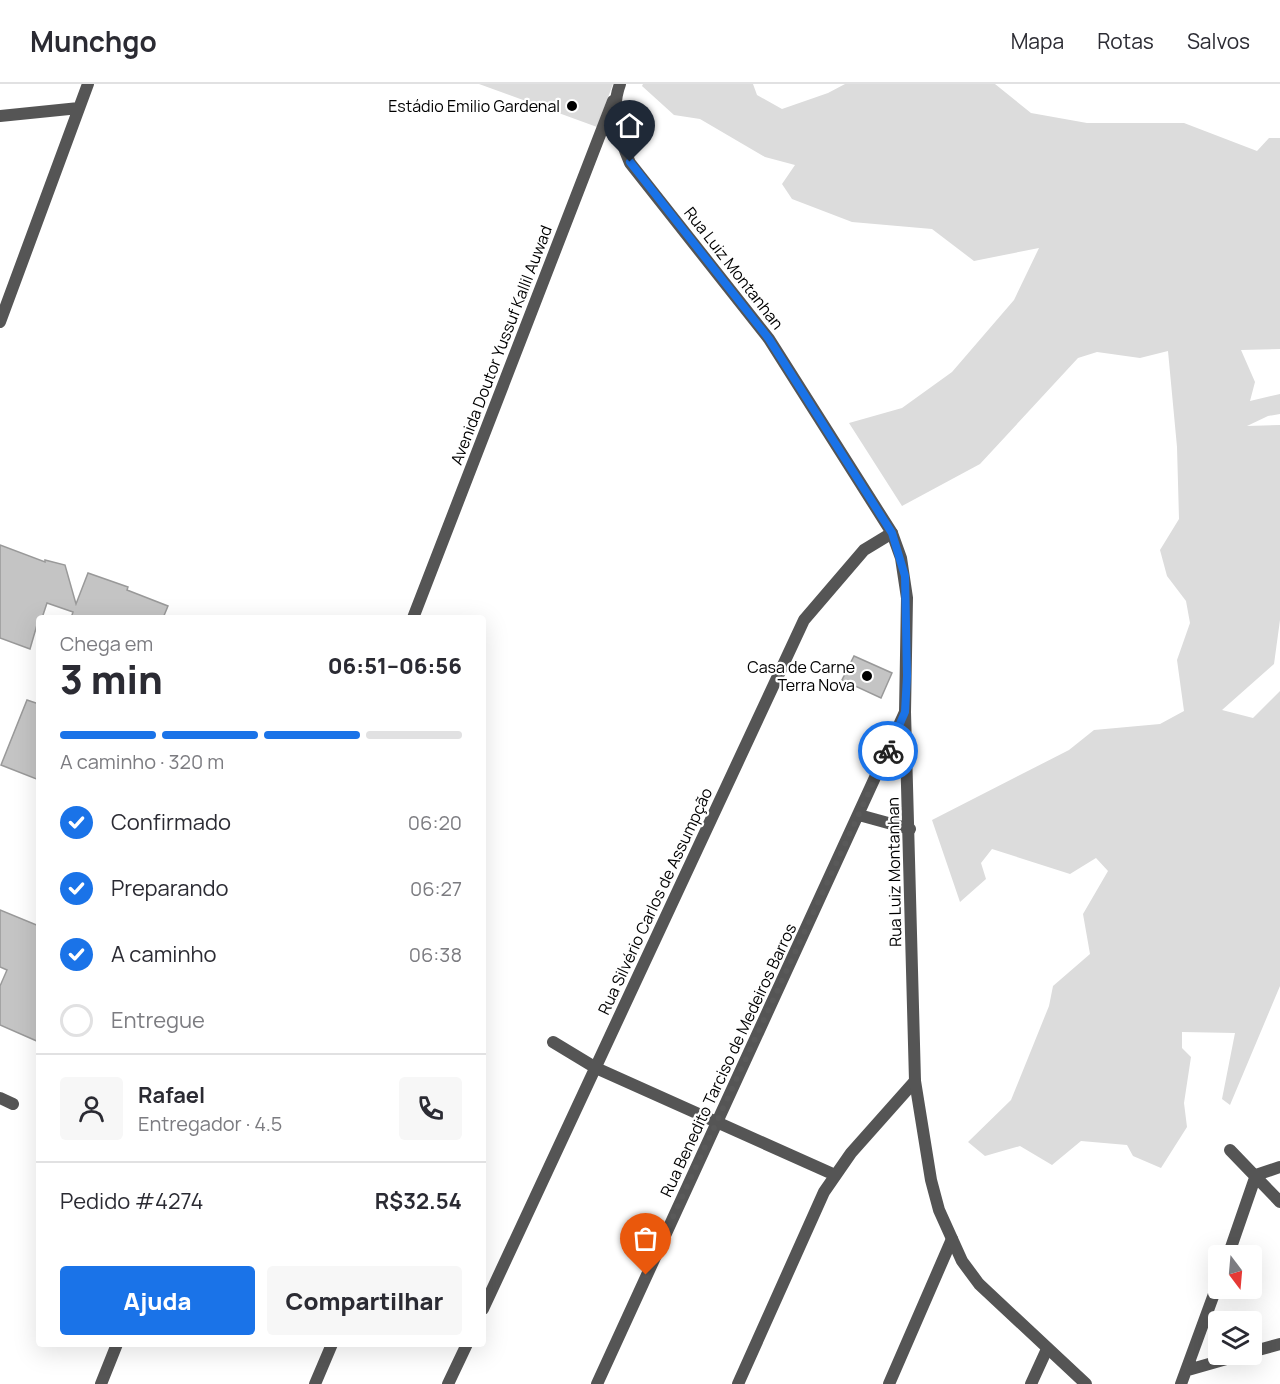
<!DOCTYPE html>
<html lang="pt">
<head>
<meta charset="utf-8">
<style>
	body { margin:0; font-family:Manrope,sans-serif; background:#f7f7f7; color:#2b2b33; height:100vh; display:flex; flex-direction:column; font-size:22px; white-space:nowrap }
	* { box-sizing:border-box; margin:0 }
	p { font-size:20px; color:#7c7c81 }
	.icon { flex:none; width:33px; height:33px; fill:none; stroke:currentColor; stroke-width:2; stroke-linecap:round; stroke-linejoin:round }
	.map { position:relative; flex:1; overflow:hidden }
	.panel { position:absolute; left:36px; top:531px; width:450px; height:732px; display:flex; flex-direction:column; background:#fff; border-radius:6px; box-shadow:0 6px 24px #0002 }
	.panel>* { flex:none }
	.needle { width:39px; rotate:164deg }
	.controls { position:absolute; left:1208px; top:1161px; display:grid; gap:12px }
	.controls a { display:grid; place-items:center; width:54px; height:54px; border-radius:6px; background:#fff; box-shadow:0 6px 24px #0002; font-size:30px }
	.pin { position:absolute; display:grid; place-items:center; width:51px; height:51px; color:#fff; margin:-62px -26px; border-radius:50% 50% 50% 0; rotate:-45deg; box-shadow:0 0 6px #0007 }
	.pin .icon { rotate:45deg }
	.courier { position:absolute; display:grid; place-items:center; width:60px; height:60px; margin:-30px; border:4px solid #1a73e8; border-radius:50%; background:#fff; color:#222; box-shadow:0 2px 8px #0007 }
	.summary em { font-style:normal; font-weight:800 }
	.summary div { display:flex; flex-direction:column-reverse }
	.summary { display:flex; align-items:center; justify-content:space-between; height:102px; padding:0 24px }
	h1 { font-size:39px; font-weight:800; line-height:45px }
	.bar { display:grid; grid-template-columns:repeat(4,1fr); gap:9px 6px; align-content:center; height:72px; padding:0 24px }
	.bar i { height:8px; border-radius:4px; background:#e1e1e2 }
	.bar .active { background:#1a73e8 }
	.bar p { grid-column:span 4 }
	.line { display:flex; align-items:center; gap:15px; padding:0 24px; border-top:2px solid #e1e1e2 }
	.line div { flex:1 }
	.round { display:grid; place-items:center; flex:none; width:63px; height:63px; border-radius:6px; background:#f7f7f7 }
	ol { padding:0 24px; list-style:none }
	li { display:flex; align-items:center; gap:18px; height:66px }
	li p { margin-inline-start:auto }
	li .icon { padding:6px; border-radius:50%; background:#1a73e8; color:#fff; stroke-width:4 }
	li:last-child { color:#7c7c81 }
	li i { width:33px; height:33px; border:3px solid #e1e1e2; border-radius:50% }
	.button { display:flex; gap:12px; margin-top:auto; padding:12px 24px }
	.button a { flex:1; height:69px; border-radius:6px; background:#1a73e8; color:#fff; font-size:24px; font-weight:800; line-height:69px; text-align:center }
	.button a+a { background:#f7f7f7; color:#2b2b33 }
	header { display:flex; align-items:center; gap:36px; box-sizing:border-box; height:84px; padding:0 30px; background:#fff; border-bottom:2px solid #e1e1e2 }
	header strong { font-size:28px }
	nav { display:flex; gap:33px; margin-inline-start:auto; font-size:21px }
	.map>svg:first-child { display:block }
	.green { fill:#dcdcdc }
	.building { fill:#c4c4c4; stroke:#999; stroke-width:1.5 }
	.lines { fill:none; stroke-linecap:round; stroke-linejoin:round }
	.minor { stroke:#555; stroke-width:12 }
	.tertiary { stroke:#555; stroke-width:12 }
	.done { stroke:#595959; stroke-width:6; stroke-dasharray:0 10.8 }
	.route { stroke:#1a73e8; stroke-width:8 }
	.poi-dot { fill:#000; stroke:#fff; stroke-width:2 }
	.labels { text-anchor:middle; dominant-baseline:central; stroke-width:4.5; stroke-linejoin:round; paint-order:stroke }
	.poi-label { font-size:16px; fill:#000; stroke:#fff; text-anchor:end }
	.street-label { font-size:16px; fill:#000; stroke:#fff }
</style>
</head>
<body>
<header>
<strong>Munchgo</strong>
<nav><a>Mapa</a><a>Rotas</a><a>Salvos</a></nav>
</header>
<div class="map">
<svg width="1280" height="1300" viewBox="0 0 1280 1300">
	<rect width="100%" height="100%" fill="#fff"/>
	<path class="green" d="M479,0H613L597,43Z
		M643,0H753L757,11L782,25L828,9L845,0H995L1031,29L1087,39H1184L1257,67L1269,54H1280V265L1241,266L1255,298L1250,317L1280,310V330L1268,332L1247,342L1280,341V536L1274,580L1222,626L1253,634L1280,607V902L1230,1021L1222,1015L1235,949L1182,948V964L1191,973L1184,1019L1187,1043L1161,1084L1133,1072L1127,1061L1081,1057L1052,1081L1020,1062L985,1072L968,1058L1011,1016L1049,922L1053,902L1090,870L1083,830L1108,787L1096,774L1070,790L992,765L981,779L986,795L960,818L932,736L1069,666L1094,646L1160,640L1184,627L1177,576L1190,539L1186,517L1167,492L1160,466L1179,435L1177,363L1168,267L1140,274L1097,268L1078,274L980,380L902,422L849,339L902,324L952,288L1014,216L1039,164L974,177L932,145L852,138L792,115L782,100L795,81L765,73L700,35L674,31L642,2Z"/>
	<path class="building" d="M0,461L45,478V476L65,481L76,520L88,489L128,503L127,506L168,522L163,534H71L73,528L47,519L42,534H39L30,565L0,554Z
		M854,572L892,589L881,614L842,596Z
		M27,616L39,620V696L1,681Z
		M0,826L39,842V958L0,941V902L7,886L0,883Z"/>
	<g class="lines">
		<path class="minor" d="M0,32L79,24
			M0,238L88,0
			M413,534L613,17
			M859,731L910,745
			M553,958L596,984L835,1091
			M0,1014L13,1020
			M1230,1066L1280,1118
			M1228,1172L1256,1091L1280,1083
			M483,1225L804,536L864,466L892,449
			M1251,1268L1280,1260
			M1188,1286L1244,1270
			M101,1300L117,1260
			M315,1300L332,1260
			M448,1300L467,1260
			M597,1300L905,628
			M738,1300L824,1108L851,1069L915,997
			M889,1300L952,1155
			M1031,1300L1047,1265
			M1181,1300L1218,1199"/>
		<path class="tertiary" d="M620,0C610,26 619,53 630,79L769,255L892,449L901,474L907,514L905,628L915,997L931,1096L939,1126L962,1177L979,1200L1086,1300"/>
	</g>
	<g class="lines">
		<path class="done" d="M646,1191L888,667"/>
		<path class="route" d="M630,78L769,255L892,449L905,492L907,592L905,628L888,667"/>
	</g>
	<g class="poi-dot">
		<circle cx="572" cy="22" r="6"/>
		<circle cx="867" cy="592" r="6"/>
	</g>
	<g class="labels">
		<g class="poi-label">
			<text x="560" y="22">Estádio Emilio Gardenal</text>
			<text x="855" y="583">Casa de Carne<tspan x="855" dy="18">Terra Nova</tspan></text>
		</g>
		<g class="street-label">
			<text transform="translate(734 184) rotate(52)">Rua Luiz Montanhan</text>
			<text transform="translate(501 261) rotate(-69)">Avenida Doutor Yussuf Kallil Auwad</text>
			<text transform="translate(894 788) rotate(-91)">Rua Luiz Montanhan</text>
			<text transform="translate(655 817) rotate(-65)">Rua Silvério Carlos de Assumpção</text>
			<text transform="translate(728 976) rotate(-65)">Rua Benedito Tarciso de Medeiros Barros</text>
		</g>
	</g>
</svg>
<div class="controls">
<a><svg class="needle" viewBox="-14 -14 28 28"><path d="M0-13l5 13h-10z" fill="#e53935"/><path d="M0 13l5-13h-10z" fill="#7c7c81"/></svg></a>
<a><svg class="icon" aria-label="layers" viewBox="0 0 24 24"><path d="M12 4l9 5-9 5-9-5zM3 14l9 5 9-5"/></svg></a>
</div>
<div class="pin" style="left:646px;top:1191px;background:#ea580c"><svg class="icon" aria-label="bag" viewBox="0 0 24 24"><path d="M5 8h14l-1 12H6zM9 8a3 3 0 0 1 6 0"/></svg></div>
<div class="pin" style="left:630px;top:78px;background:#1f2937"><svg class="icon" aria-label="home" viewBox="0 0 24 24"><path d="M3 11l9-7 9 7M6 9v11h12V9"/></svg></div>
<div class="courier" style="left:888px;top:667px"><svg class="icon" aria-label="bike" viewBox="0 0 24 24"><circle cx="6" cy="16" r="4"/><circle cx="18" cy="16" r="4"/><path d="M6 16l4-8h5l3 8M10 8l3 8H6M13 5h3"/></svg></div>
<section class="panel">
<div class="summary"><div><h1>3 min</h1><p>Chega em</p></div><em>06:51–06:56</em></div>
<div class="bar"><i class="active"></i><i class="active"></i><i class="active"></i><i></i><p>A caminho · 320 m</p></div>
<ol>
<li><svg class="icon" aria-label="check" viewBox="0 0 24 24"><path d="M5 12l5 5 9-10"/></svg>Confirmado<p>06:20</p></li>
<li><svg class="icon" aria-label="check" viewBox="0 0 24 24"><path d="M5 12l5 5 9-10"/></svg>Preparando<p>06:27</p></li>
<li><svg class="icon" aria-label="check" viewBox="0 0 24 24"><path d="M5 12l5 5 9-10"/></svg>A caminho<p>06:38</p></li>
<li><i></i>Entregue</li>
</ol>
<div class="line" style="height:108px"><a class="round"><svg class="icon" aria-label="person" viewBox="0 0 24 24"><circle cx="12" cy="8" r="4"/><path d="M4 21q1-7 8-7t8 7"/></svg></a><div><b>Rafael</b><p>Entregador · 4.5</p></div><a class="round"><svg class="icon" aria-label="phone" viewBox="0 0 24 24"><path d="M5 4h4l2 5-3 2q2 4 5 5l2-3 5 2v4C11 20 4 13 5 4z"/></svg></a></div>
<div class="line" style="height:78px"><div>Pedido #4274</div><b>R$32.54</b></div>
<div class="button"><a>Ajuda</a><a>Compartilhar</a></div>
</section>
</div>
</body>
</html>
